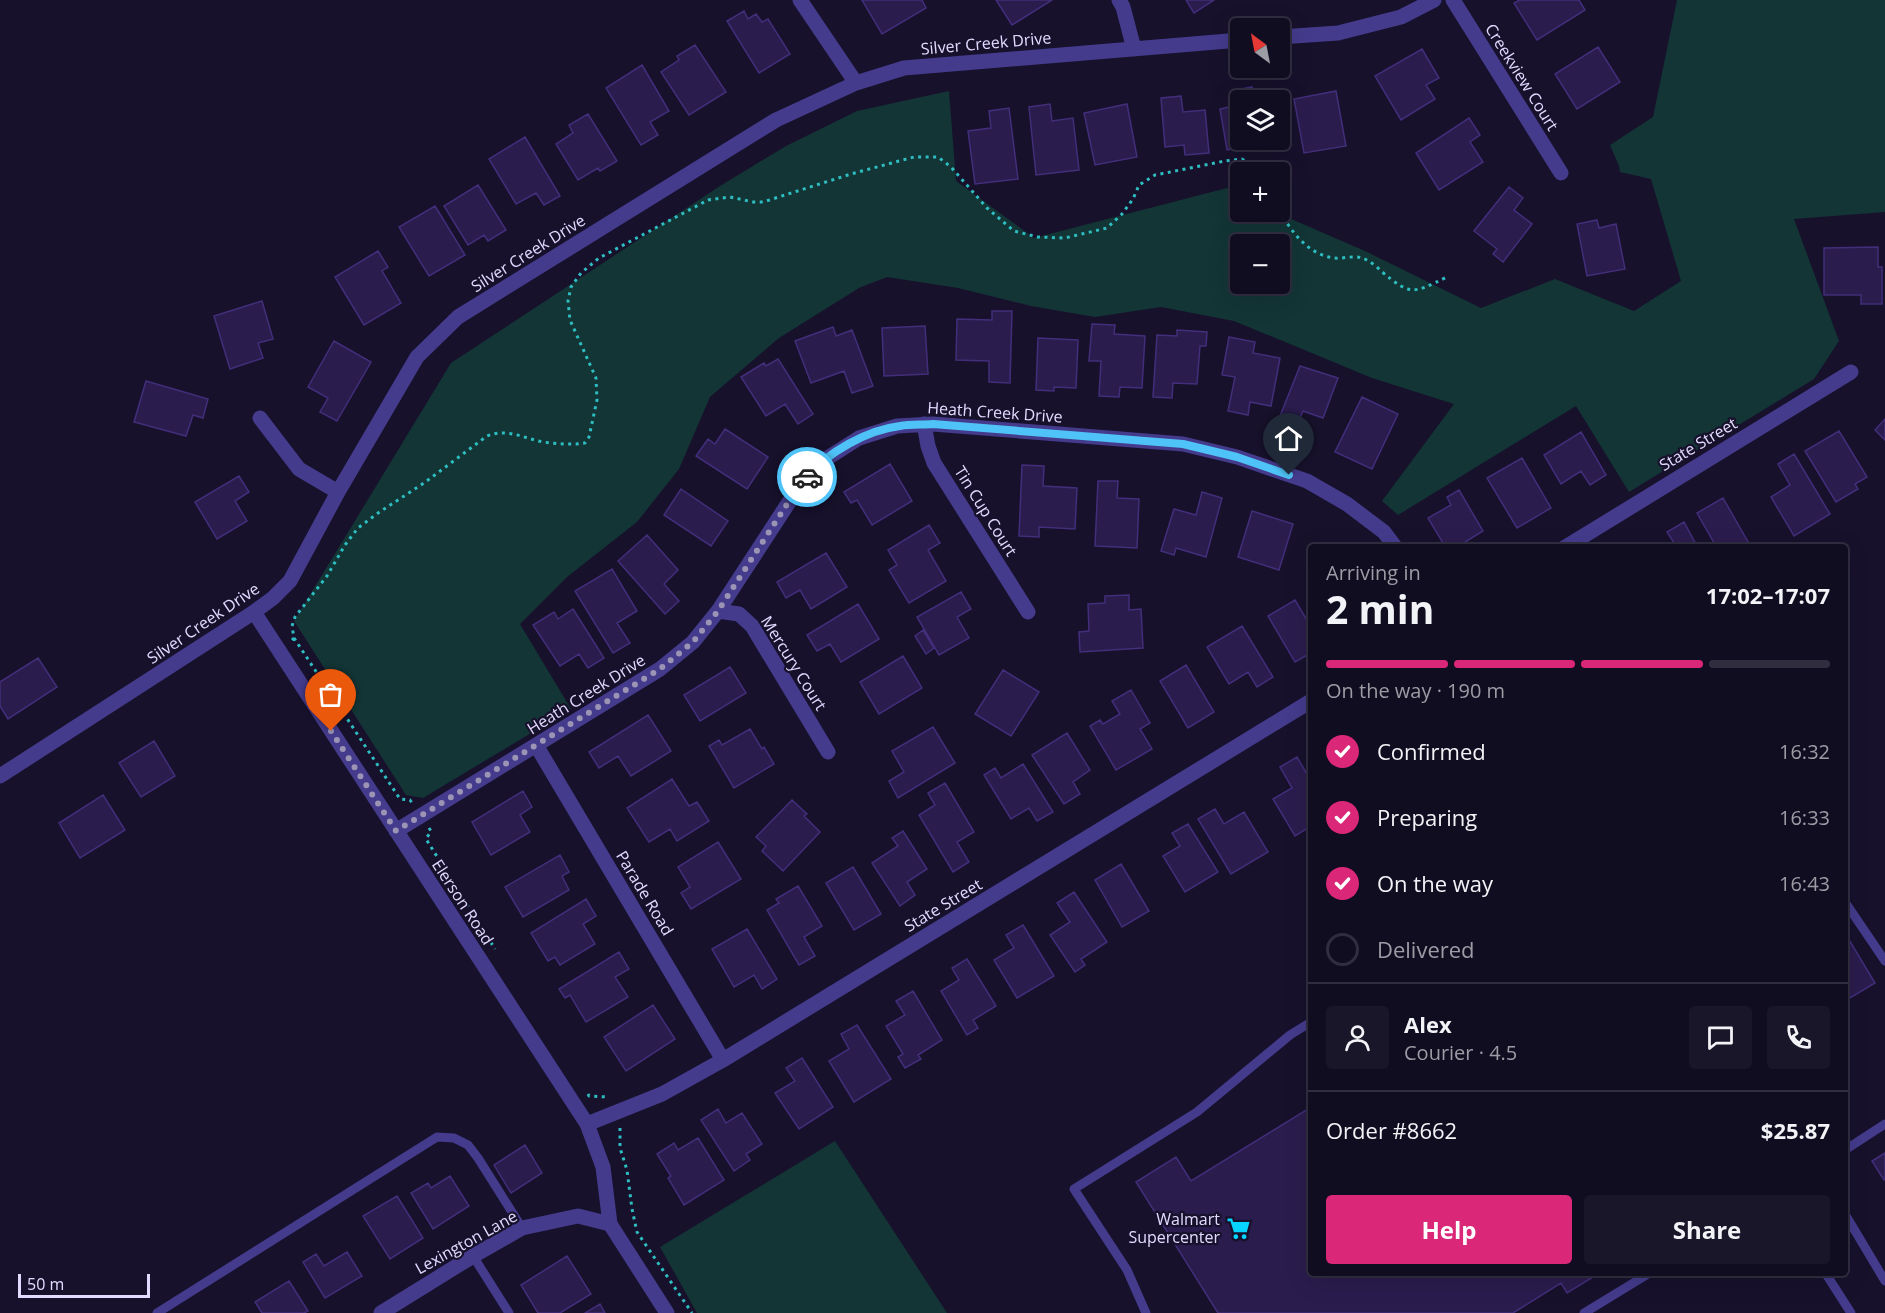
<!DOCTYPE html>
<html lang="en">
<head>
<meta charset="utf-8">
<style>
	body { margin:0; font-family:"Open Sans",sans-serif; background:#1a162a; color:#f1f3f6; height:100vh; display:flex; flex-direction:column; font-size:22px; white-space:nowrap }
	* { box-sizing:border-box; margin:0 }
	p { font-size:20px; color:#9c9ca5 }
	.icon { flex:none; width:33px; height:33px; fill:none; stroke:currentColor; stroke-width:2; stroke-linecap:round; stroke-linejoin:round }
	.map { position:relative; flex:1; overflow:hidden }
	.sheet { position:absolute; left:1308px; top:544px; width:540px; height:732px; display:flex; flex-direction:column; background:#110d21; border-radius:6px; box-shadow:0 6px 24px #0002,0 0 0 2px #302d3f }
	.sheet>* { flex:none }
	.needle { width:39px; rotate:328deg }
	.buttons { position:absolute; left:1230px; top:18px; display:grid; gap:12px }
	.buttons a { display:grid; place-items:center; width:60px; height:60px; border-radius:6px; background:#110d21; box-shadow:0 6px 24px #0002,0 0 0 2px #302d3f; font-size:30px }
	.scale { position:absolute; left:18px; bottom:15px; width:132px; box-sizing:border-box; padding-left:6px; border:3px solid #e2dbff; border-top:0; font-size:16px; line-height:21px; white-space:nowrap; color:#e2dbff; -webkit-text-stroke:4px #17112c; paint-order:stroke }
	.pin { position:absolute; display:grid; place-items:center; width:51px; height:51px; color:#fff; margin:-62px -26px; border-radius:50% 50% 50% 0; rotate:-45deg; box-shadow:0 0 6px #0007 }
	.pin .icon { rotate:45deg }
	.courier { position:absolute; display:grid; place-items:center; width:60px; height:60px; margin:-30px; border:4px solid #4fc3f7; border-radius:50%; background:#fff; color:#222; box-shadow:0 2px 8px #0007 }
	.overview em { font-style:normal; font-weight:700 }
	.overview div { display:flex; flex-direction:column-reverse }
	.overview { display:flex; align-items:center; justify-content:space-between; height:102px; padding:0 18px }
	h1 { font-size:39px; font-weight:700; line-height:45px }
	.bar { display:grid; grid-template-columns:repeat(4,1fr); gap:9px 6px; align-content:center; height:72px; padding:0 18px }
	.bar i { height:8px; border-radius:4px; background:#302d3f }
	.bar .selected { background:#db2777 }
	.bar p { grid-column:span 4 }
	.line { display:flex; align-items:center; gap:15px; padding:0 18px; border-top:2px solid #302d3f }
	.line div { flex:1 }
	.round { display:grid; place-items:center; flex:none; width:63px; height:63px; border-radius:6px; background:#1a162a }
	ol { padding:0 18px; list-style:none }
	li { display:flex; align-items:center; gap:18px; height:66px }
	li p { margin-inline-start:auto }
	li .icon { padding:6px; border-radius:50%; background:#db2777; color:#fff; stroke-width:4 }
	li:last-child { color:#9c9ca5 }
	li i { width:33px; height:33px; border:3px solid #302d3f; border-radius:50% }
	.primary-button { display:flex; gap:12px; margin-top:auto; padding:12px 18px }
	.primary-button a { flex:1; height:69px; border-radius:6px; background:#db2777; color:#fff; font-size:24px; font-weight:700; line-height:69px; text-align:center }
	.primary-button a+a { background:#1a162a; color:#f1f3f6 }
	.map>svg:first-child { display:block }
	.green { fill:#133536; fill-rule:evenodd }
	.building { fill:#2a1c4d; stroke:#422e7a; stroke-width:1.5 }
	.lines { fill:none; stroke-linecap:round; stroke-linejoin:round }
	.path { stroke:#2ebec1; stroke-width:3; stroke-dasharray:3 4.5; stroke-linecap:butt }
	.service { stroke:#443b8c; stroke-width:9 }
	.minor { stroke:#443b8c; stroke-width:15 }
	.tertiary { stroke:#443b8c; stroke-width:15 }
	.done { stroke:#9b94b5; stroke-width:6; stroke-dasharray:0 10.8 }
	.route { stroke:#4fc3f7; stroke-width:8 }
	.labels { text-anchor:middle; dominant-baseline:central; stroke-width:4.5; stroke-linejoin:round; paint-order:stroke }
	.street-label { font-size:16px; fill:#e2dbff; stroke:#17112c }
	.poi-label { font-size:16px; fill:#e2dbff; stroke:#17112c; text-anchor:end }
</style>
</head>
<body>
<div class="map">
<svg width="1885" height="1313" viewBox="0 0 1885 1313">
	<rect width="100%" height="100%" fill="#17112c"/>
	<path class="green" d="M1677,0H1885V212L1794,219L1839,341L1814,379L1629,492L1576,406L1398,515L1382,501L1454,404L1372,378L1234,321L1161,307L1095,317L1031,306L958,288L887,277L859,288L779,338L710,397L679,469L637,522L567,577L520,624L571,709L423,798L406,795L294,621L451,363L720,186L786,146L857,111L949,91L956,181L1034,238L1227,188L1240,195V212H1275L1365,251L1481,308L1555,279L1634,311L1681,281L1651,179L1620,172L1619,166L1610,145L1653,117ZM1240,244H1280V284H1240Z
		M835,1141L947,1313H697L660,1247Z"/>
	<path class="building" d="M862,0H922L926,8L882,34Z
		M996,0H1052L1012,25Z
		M1186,0H1214L1194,13Z
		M1520,0H1579L1585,10L1537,40L1514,3Z
		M744,11L748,19L756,14L762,22L768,19L790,54L759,73L727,21Z
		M695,45L726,92L689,115L661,72L679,60L677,56Z
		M1598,47L1620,82L1577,109L1555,74Z
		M1422,49L1439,78L1426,85L1435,99L1401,120L1375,76Z
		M642,65L669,111L650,122L658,135L641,145L606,88Z
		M1252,87L1254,97L1273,94L1274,100H1240V140H1280V134L1281,141L1227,150L1220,109L1233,106L1231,91Z
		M1336,91L1346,146L1304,153L1294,99Z
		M1181,96L1183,112L1205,110L1209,153L1185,155L1184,145L1165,147L1161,98Z
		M1050,104L1052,121L1073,118L1079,170L1036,175L1029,107Z
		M1127,104L1137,157L1095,165L1084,113Z
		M1009,108L1018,179L975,184L968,131L991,128L989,111Z
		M588,114L617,161L600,171L598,168L578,180L556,144L573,133L569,125Z
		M1469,118L1480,135L1470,142L1483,162L1439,190L1416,153Z
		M525,137L560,196L544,205L536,193L516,204L489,159Z
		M478,185L506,230L488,241L484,235L468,245L444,206Z
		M1509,187L1523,198L1514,210L1532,224L1503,262L1493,254L1497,249L1474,231Z
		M435,206L465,255L429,276L399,227Z
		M1597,220L1599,228L1616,224L1625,269L1587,276L1577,224Z
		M1878,247V267H1882V304H1861V295H1824V248Z
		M378,251L388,267L382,271L401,303L364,325L335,277Z
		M262,301L273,339L258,343L263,358L230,369L214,316Z
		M992,311H1012L1010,383L989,382V361L956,360L957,319L992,320Z
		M1092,324L1115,325L1114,334L1145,336L1142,388L1120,387L1119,397L1099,396L1101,361H1089Z
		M925,326L928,374L884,376L882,328Z
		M833,327L836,336L852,330L873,386L852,393L844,371L811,383L795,341Z
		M1177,330L1207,332L1206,346H1200L1197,384L1173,383L1172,398L1153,397L1157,335L1177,336Z
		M1229,337L1255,342L1253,353L1280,358L1271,406L1250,402L1248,415L1228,411L1235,377L1222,375Z
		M1038,338L1078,340L1076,388L1054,387V391L1036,390Z
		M334,341L371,362L337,421L320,412L328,398L308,387Z
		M778,359L813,414L798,424L785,404L766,416L741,377L764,363L766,366Z
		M1300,366L1338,378L1323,418L1303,411L1294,433L1276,426Z
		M146,381L208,399L203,418L193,415L186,436L134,422Z
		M1362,397L1398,414L1372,469L1335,452Z
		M1885,419V440L1875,430Z
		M725,429L768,457L747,489L696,456L708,439L715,444Z
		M1839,431L1867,477L1855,484L1858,489L1836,502L1805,451Z
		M1581,432L1606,475L1590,485L1581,471L1561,484L1544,455Z
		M1794,454L1830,514L1794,536L1771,497L1790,485L1778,464Z
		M1522,458L1551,508L1517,528L1487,478Z
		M890,464L912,501L872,525L857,500L851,503L844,492Z
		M1022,465L1044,466L1043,486L1077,488L1075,529L1039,527V537L1019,536Z
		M239,476L249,492L235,501L247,521L217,539L195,502Z
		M1098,481H1118L1117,498L1139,499L1137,548L1095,546Z
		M681,489L728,521L711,546L664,515Z
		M1459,490L1483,531L1465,542L1468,548H1446L1428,518L1451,505L1447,497Z
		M1202,492L1222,498L1206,557L1176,548L1174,555L1161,551L1174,509L1196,515Z
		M1723,498L1751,547L1750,548H1717L1697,513Z
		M1252,511L1293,524L1279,570L1238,557Z
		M1684,522L1698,548H1673L1676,546L1667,532Z
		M929,525L940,543L928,550L946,581L909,603L889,570L897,565L888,550Z
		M647,535L678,570L664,584L679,601L665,614L618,561Z
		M826,553L847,587L811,609L800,590L786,598L777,582Z
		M612,569L637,611L617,623L630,643L613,653L575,591Z
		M961,592L971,609L957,617L969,638L939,655L917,617Z
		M1129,595V610L1141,609L1143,648L1080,652L1079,632L1089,631L1088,604L1105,603V596Z
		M1295,600L1311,627V653L1295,662L1268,616Z
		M858,604L879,639L841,662L830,644L817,651L807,635Z
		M573,609L604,658L588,668L579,654L560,666L533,625L554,612L558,619Z
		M1242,626L1273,677L1257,687L1248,672L1229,684L1207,647Z
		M923,630L934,648L926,654L915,636Z
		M903,656L922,688L879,714L860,682Z
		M38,658L57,687L8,719L0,706V682Z
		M1186,665L1214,712L1188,728L1160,681Z
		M730,667L746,693L700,721L684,695Z
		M1003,670L1039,692L1011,736L975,714Z
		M1131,690L1150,723L1140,729L1152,749L1116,770L1090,726L1100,720L1103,724L1120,714L1112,701Z
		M648,715L671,751L631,776L618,756L599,768L589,752Z
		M933,727L955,763L898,798L889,781L904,772L892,751Z
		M750,729L762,749L764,747L774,764L734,788L709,746L719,740L722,745Z
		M1067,733L1090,770L1073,782L1080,794L1064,804L1032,755Z
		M154,741L175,776L141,797L119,763Z
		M1297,757L1311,781V826L1295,836L1273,799L1292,788L1280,767Z
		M1023,764L1053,812L1037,821L1029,808L1011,819L984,775L995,768L1001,778Z
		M672,779L689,806L697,802L709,821L677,841L670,829L649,842L627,808Z
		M945,783L974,832L957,842L969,862L953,872L919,815L935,805L928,793Z
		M523,791L532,807L520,815L530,832L491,855L472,822Z
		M103,795L125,830L80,858L59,823Z
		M792,800L807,814L804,816L820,832L783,871L762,851L766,846L756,837Z
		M1215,809L1224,824L1244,812L1268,852L1231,874L1198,819Z
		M1188,824L1218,872L1185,892L1163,856L1180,846L1172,833Z
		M903,831L927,869L907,882L915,895L900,906L872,863L898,846L892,838Z
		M718,842L741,879L691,909L681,893L690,887L678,867Z
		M560,855L569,872L562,876L569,890L523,917L505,887Z
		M1121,864L1149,911L1122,927L1095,880Z
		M853,867L881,914L854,930L826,883Z
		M798,886L822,926L804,937L815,956L799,965L767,910L779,903L776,899Z
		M1074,892L1107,942L1081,959L1085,965L1075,972L1050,935L1070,922L1057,903Z
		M586,899L596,916L583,924L595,944L560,965L555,957L548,961L531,933Z
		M1023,925L1054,976L1017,998L994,960L1014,948L1006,935Z
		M747,929L777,979L762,989L754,975L734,987L712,949Z
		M1845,933L1875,983L1845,1001Z
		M619,952L629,969L615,977L628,997L586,1022L570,995L565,998L559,989Z
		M967,959L996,1006L973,1020L978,1028L967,1035L941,991L959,980L952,968Z
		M913,991L942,1040L918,1055L921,1059L905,1068L898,1057L903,1054L886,1026L905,1015L896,1001Z
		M653,1005L675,1039L626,1071L604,1037Z
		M857,1025L891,1079L854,1102L829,1061L849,1049L841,1034Z
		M802,1058L833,1107L799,1129L775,1093L795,1081L786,1068Z
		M1311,1107V1274H1598L1567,1293L1561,1283L1513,1313H1218L1136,1182L1176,1157L1191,1181Z
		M718,1109L726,1123L742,1113L762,1144L746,1154L750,1160L734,1171L701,1120Z
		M698,1138L724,1180L684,1205L668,1178L671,1176L657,1154L674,1143L678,1150Z
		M525,1145L542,1173L511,1193L494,1165Z
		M1885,1153V1179L1884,1180L1872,1161Z
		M450,1176L469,1206L433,1229L411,1193L428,1183L431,1188Z
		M397,1196L423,1238L390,1259L363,1216Z
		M347,1252L362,1276L325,1298L303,1262L316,1254L324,1266Z
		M567,1256L591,1294L560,1313H538L521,1285Z
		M289,1281L308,1311L304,1313H262L255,1302Z
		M600,1304L605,1313H585Z"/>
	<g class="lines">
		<path class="path" d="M1280,211C1291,232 1309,255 1334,258C1343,259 1354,255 1362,258C1369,260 1376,266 1381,271C1411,296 1412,294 1447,277
			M294,638L400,799L410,800L412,803
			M292,640L294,638L292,626L295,617L327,576L345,545L358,528L378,513L424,483L487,436C507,428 523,438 543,442C557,444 571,445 585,443L589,437L597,400L596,378L570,320L568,301L571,287L581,273L599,258L708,200L730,197L753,202H763L851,174L914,157H938L951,167L987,208L1014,231L1038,237L1065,238L1107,228L1122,214L1133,199L1139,185L1155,175L1225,161L1242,159L1253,165L1259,172
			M429,828L431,831L426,839L495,949
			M588,1094L589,1096L609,1097
			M620,1128V1148L627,1170L632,1209L637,1232L692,1313"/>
		<path class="service" d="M1845,902L1885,961
			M1845,1150L1885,1124
			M1845,1214L1885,1281
			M473,1256L509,1313
			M1826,1274L1851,1313
			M157,1313L437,1137L454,1138L468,1145L478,1158L522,1228
			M1146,1313L1127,1270L1074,1189L1197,1112L1290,1035L1311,1022
			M1584,1313L1648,1274"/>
		<path class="minor" d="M800,0L856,83
			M1119,0L1123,7L1134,49
			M1453,0L1561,173
			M1280,37L1338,33L1401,17L1434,0
			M260,418L299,469L338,492
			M924,424L928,446L934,463L1028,612
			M1564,548L1851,372
			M718,611L739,614L752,626L828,752
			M254,612L587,1124L603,1167L610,1224L578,1216L522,1228L473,1256L381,1313
			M536,745L723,1060
			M0,776L254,612L273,598L290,581L338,492L417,357L458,317L776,120L856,83L904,68L1240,40
			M396,831L660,669L693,642L718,611L791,499L818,464L859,438L897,426L933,424L1183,444L1237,457L1307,481L1347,504L1384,532L1396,548
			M587,1124L662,1094L723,1060L1311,701"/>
		<path class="tertiary" d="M610,1224L667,1313"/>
	</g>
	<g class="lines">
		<path class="done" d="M331,731L396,831L660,669L693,642L718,611L791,498L807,477"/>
		<path class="route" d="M807,477C828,452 867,430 900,426C911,424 922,425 933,424L1183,444L1237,457L1289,475"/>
	</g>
	<defs>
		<symbol id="supermarket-bare" viewBox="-9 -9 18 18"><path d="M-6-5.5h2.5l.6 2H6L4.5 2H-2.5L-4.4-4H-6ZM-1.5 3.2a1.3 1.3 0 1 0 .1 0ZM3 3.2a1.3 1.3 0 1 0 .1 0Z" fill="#07d3ff" stroke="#17112c" stroke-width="2.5" paint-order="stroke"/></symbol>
	</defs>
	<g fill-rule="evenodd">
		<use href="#supermarket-bare" x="1222" y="1212" width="33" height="33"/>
	</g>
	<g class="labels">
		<g class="street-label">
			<text transform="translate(986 43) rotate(-5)">Silver Creek Drive</text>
			<text transform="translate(1522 77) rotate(58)">Creekview Court</text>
			<text transform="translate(528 253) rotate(-32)">Silver Creek Drive</text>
			<text transform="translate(995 412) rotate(4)">Heath Creek Drive</text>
			<text transform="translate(1698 444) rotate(-31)">State Street</text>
			<text transform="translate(986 511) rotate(58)">Tin Cup Court</text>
			<text transform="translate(203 623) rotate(-34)">Silver Creek Drive</text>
			<text transform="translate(794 663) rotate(58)">Mercury Court</text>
			<text transform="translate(586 694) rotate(-32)">Heath Creek Drive</text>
			<text transform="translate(645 893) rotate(59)">Parade Road</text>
			<text transform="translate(463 902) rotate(57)">Elerson Road</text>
			<text transform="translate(943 905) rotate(-31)">State Street</text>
			<text transform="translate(466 1242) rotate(-29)">Lexington Lane</text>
		</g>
		<g class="poi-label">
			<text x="1220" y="1219">Walmart<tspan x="1220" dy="18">Supercenter</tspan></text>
		</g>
	</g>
</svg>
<div class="buttons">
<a><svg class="needle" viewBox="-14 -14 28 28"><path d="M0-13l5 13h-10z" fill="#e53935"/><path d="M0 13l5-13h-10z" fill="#9c9ca5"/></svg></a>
<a><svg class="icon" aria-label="layers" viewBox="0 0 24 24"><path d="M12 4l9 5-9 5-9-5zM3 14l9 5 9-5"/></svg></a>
<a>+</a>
<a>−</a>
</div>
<div class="scale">50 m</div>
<div class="pin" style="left:331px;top:731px;background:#ea580c"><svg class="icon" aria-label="bag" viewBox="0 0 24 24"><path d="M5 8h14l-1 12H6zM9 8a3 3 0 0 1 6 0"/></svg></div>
<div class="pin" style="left:1289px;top:475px;background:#1f2937"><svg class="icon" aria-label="home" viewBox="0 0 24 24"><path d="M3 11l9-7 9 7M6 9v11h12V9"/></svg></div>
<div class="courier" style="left:807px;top:477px"><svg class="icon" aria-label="car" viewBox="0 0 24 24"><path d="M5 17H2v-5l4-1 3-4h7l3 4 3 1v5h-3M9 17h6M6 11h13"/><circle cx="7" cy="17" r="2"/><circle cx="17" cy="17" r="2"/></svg></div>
<section class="sheet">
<div class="overview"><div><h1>2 min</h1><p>Arriving in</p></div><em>17:02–17:07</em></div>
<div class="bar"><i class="selected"></i><i class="selected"></i><i class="selected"></i><i></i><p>On the way · 190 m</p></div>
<ol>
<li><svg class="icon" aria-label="check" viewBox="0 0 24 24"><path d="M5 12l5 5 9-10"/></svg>Confirmed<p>16:32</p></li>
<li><svg class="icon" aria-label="check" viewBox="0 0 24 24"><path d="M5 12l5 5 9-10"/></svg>Preparing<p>16:33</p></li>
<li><svg class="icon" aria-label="check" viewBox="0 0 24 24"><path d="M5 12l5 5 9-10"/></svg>On the way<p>16:43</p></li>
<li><i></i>Delivered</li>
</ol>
<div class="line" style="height:108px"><a class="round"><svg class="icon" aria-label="person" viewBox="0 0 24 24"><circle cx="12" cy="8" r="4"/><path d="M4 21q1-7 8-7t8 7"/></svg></a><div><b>Alex</b><p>Courier · 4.5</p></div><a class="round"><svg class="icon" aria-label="chat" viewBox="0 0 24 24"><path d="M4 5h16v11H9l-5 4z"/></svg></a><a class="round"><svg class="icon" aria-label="phone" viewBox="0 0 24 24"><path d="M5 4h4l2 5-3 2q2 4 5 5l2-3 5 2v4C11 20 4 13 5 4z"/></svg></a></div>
<div class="line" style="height:78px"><div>Order #8662</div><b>$25.87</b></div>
<div class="primary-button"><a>Help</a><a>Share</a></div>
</section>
</div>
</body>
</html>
